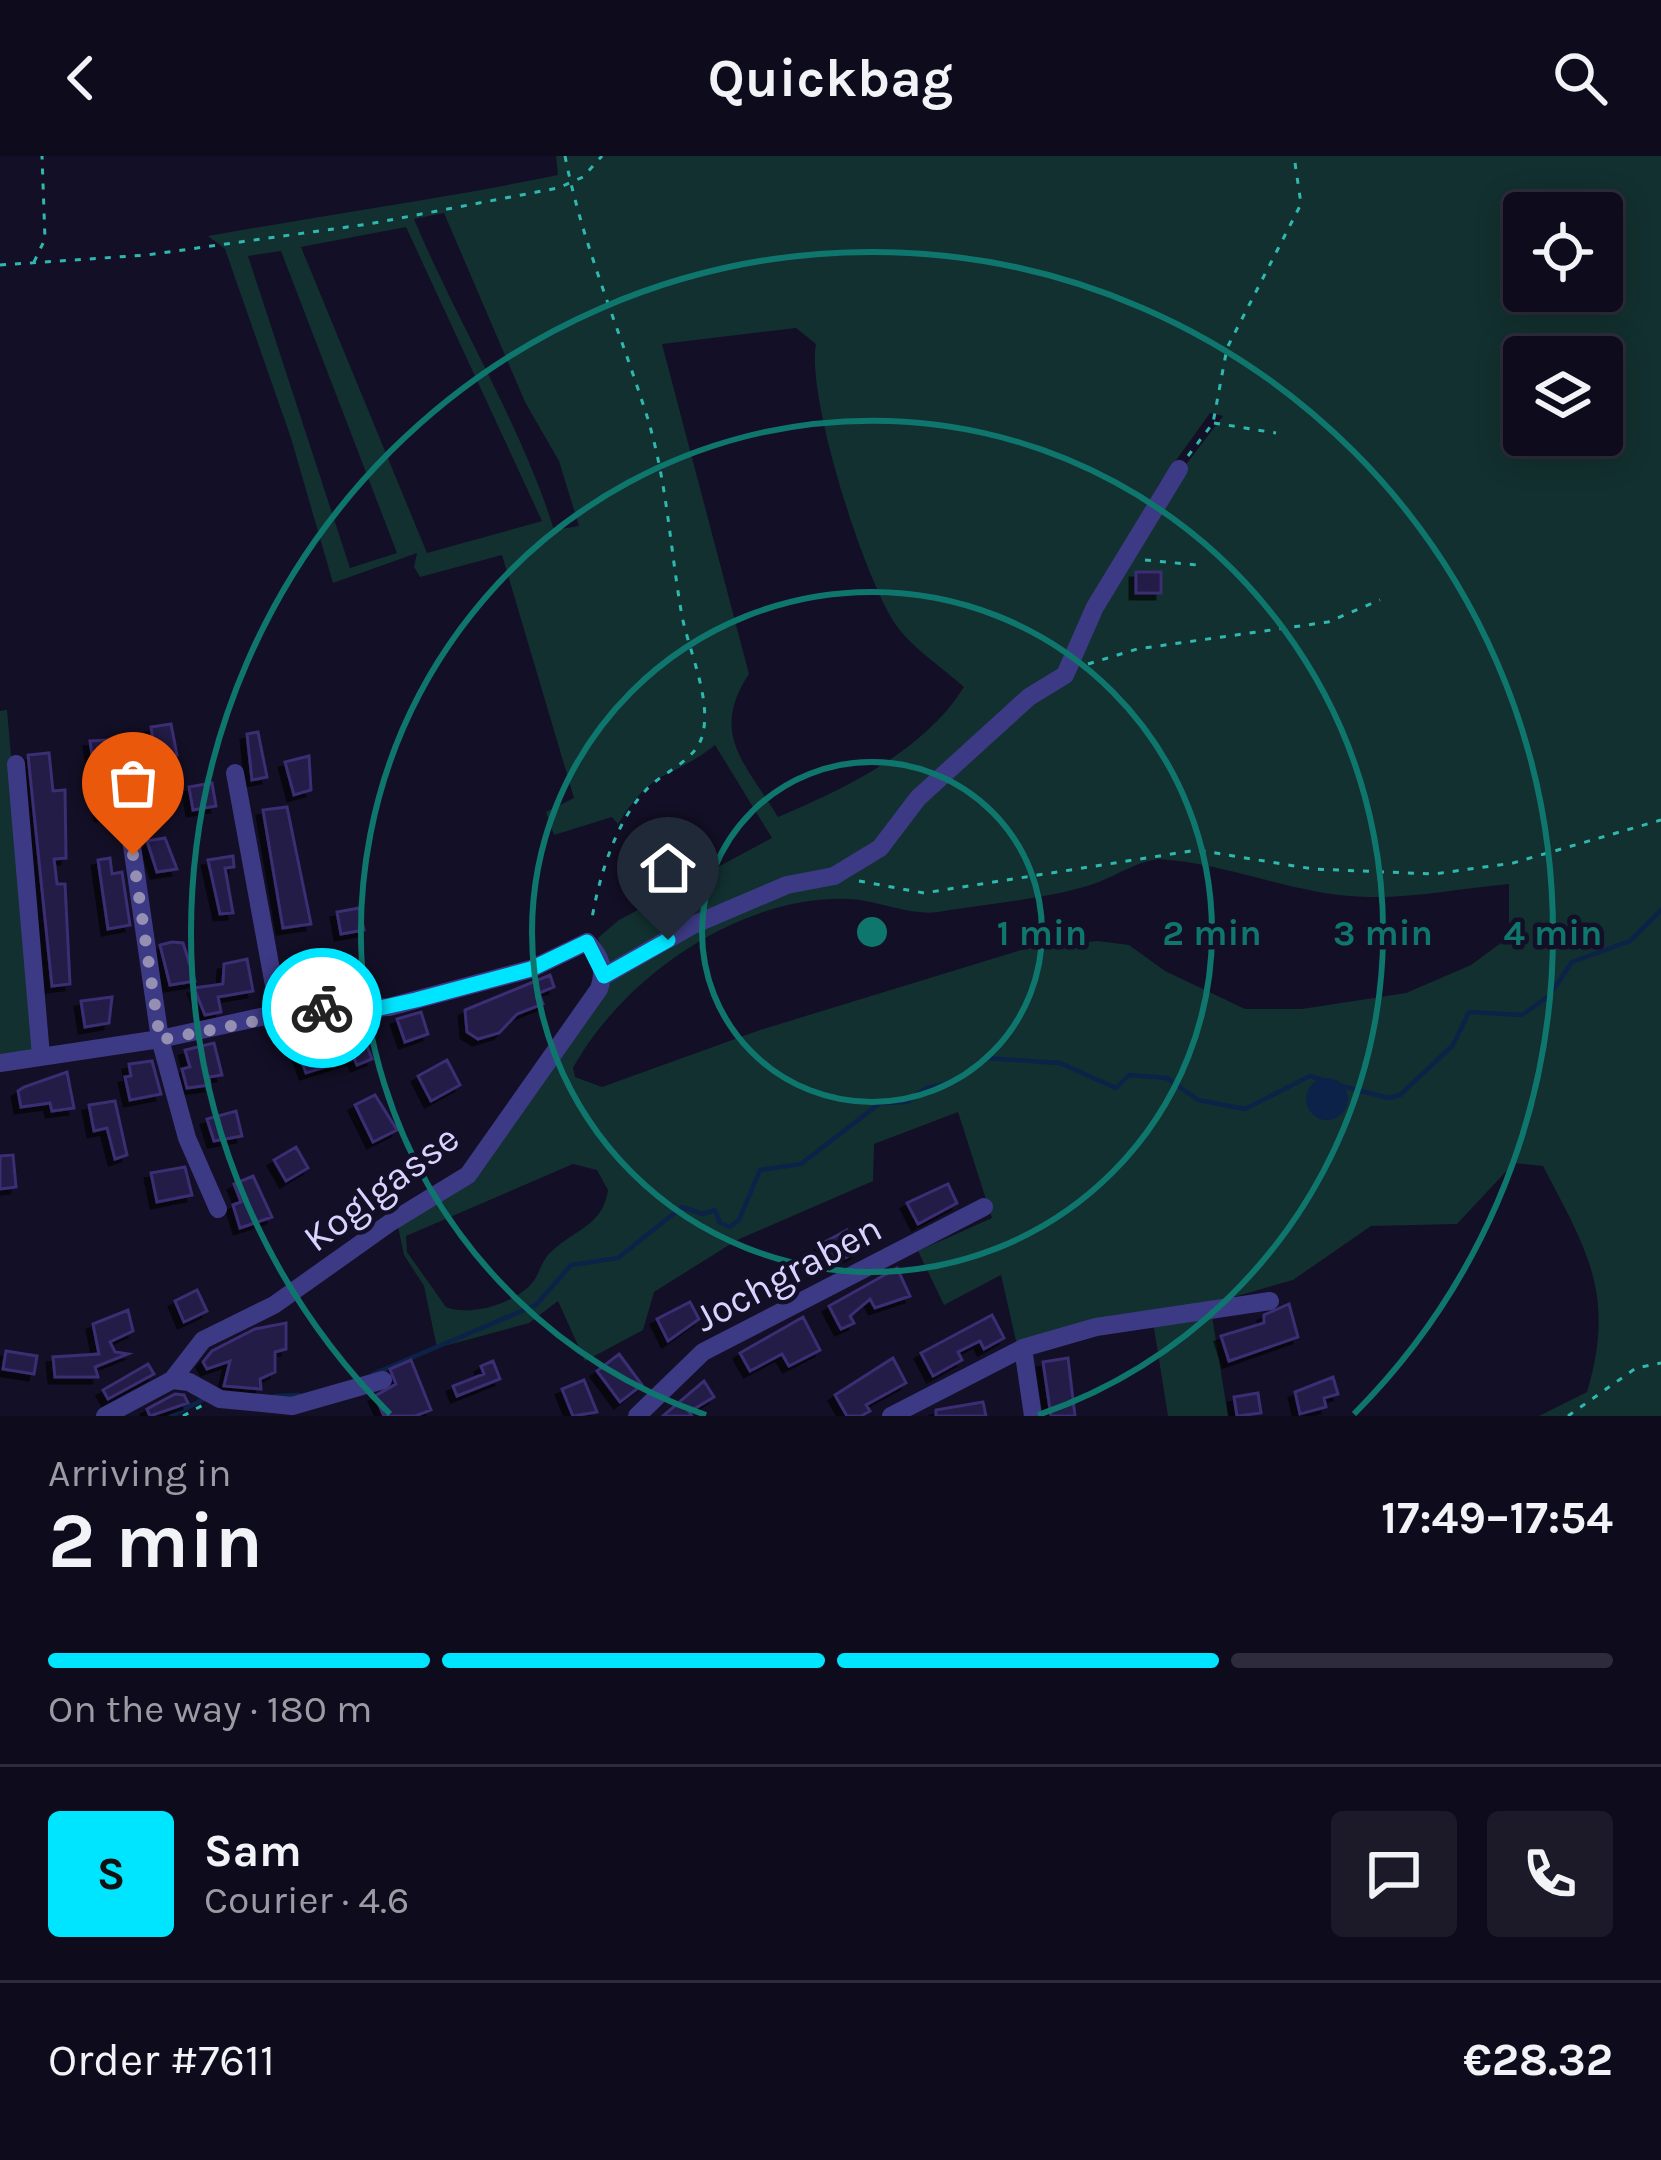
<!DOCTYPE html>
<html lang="en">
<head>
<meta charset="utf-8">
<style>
	body { margin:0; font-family:Karla,sans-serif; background:#1c1929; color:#f1f3f6; height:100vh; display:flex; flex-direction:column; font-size:45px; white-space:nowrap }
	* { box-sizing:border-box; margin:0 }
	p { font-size:39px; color:#9b9ba3 }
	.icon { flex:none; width:66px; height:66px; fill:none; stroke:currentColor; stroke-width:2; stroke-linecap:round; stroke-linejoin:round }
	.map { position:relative; height:1260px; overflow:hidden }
	.panel { display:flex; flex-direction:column; background:#0e0b1c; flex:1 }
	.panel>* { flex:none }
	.tools { position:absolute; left:1503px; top:36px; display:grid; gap:24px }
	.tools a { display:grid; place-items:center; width:120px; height:120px; border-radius:12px; background:#0e0b1c; box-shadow:0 6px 30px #0003,0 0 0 3px #2e2b3b; font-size:60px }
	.pin { position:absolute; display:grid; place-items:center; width:102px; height:102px; color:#fff; margin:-123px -51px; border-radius:50% 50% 50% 0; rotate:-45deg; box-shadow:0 0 12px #0007 }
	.pin .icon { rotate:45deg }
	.courier { position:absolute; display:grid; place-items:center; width:120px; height:120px; margin:-60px; border:9px solid #00e5ff; border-radius:50%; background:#fff; color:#222; box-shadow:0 3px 15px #0007 }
	.overview em { font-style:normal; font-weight:700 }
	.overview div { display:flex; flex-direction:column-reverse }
	.overview { display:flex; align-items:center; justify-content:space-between; height:204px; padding:0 48px }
	h1 { font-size:78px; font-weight:700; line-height:90px }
	.bar { display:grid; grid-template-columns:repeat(4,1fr); gap:18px 12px; align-content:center; height:144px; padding:0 48px }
	.bar i { height:15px; border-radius:9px; background:#2e2b3b }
	.bar .active { background:#00e5ff }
	.bar p { grid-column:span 4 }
	.line { display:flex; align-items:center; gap:30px; padding:0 48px; border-top:3px solid #2e2b3b }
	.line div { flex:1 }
	.round { display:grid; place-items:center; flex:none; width:126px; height:126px; border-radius:12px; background:#1c1929 }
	header { display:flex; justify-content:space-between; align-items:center; height:156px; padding:0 48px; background:#0e0b1c; font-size:54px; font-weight:700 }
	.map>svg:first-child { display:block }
	.green { fill:#12302f; fill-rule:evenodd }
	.water { fill:#0c2248 }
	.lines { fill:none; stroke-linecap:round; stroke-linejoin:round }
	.stream { stroke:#0c2248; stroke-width:4.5 }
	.building { fill:#241b47; stroke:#3b2d73; stroke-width:3; filter:url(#shadow) }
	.path { stroke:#2fb8b0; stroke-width:3; stroke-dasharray:6 9; stroke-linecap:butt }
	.minor { stroke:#3d3a85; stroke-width:18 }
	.done { stroke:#948fb3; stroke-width:12; stroke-dasharray:0 21.6 }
	.route { stroke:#00e5ff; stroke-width:15 }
	.ring { fill:none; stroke:#0f766e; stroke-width:6 }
	.labels { text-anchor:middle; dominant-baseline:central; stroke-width:9; stroke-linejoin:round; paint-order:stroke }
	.street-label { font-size:39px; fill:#d9d4ff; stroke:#130f26 }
	.centre { fill:#0f766e; stroke:#130f26; stroke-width:6 }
	.ring-label { font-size:36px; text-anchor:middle; font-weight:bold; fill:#0f766e; stroke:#130f26; stroke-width:9; stroke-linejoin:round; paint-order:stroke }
</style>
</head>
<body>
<header><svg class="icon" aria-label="back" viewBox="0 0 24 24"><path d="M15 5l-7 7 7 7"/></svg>Quickbag<svg class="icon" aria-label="search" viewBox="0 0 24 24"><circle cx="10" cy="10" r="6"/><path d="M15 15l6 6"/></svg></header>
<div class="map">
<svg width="1661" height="1260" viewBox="0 0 1661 1260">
	<defs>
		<filter id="shadow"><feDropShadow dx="-6" dy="6" stdDeviation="0" flood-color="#0009"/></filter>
	</defs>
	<rect width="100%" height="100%" fill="#130f26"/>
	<path class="green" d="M556,0H1661V1260H1539L1587,1236C1616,1139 1587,1094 1543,1010L1514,1007L1457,1068L1371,1070L1293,1124L1213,1147L1114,1159L1016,1185L1001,1119L944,1149L918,1095L992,1062L958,956L874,988L873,1025L737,1084L654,1136L643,1174L585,1205L558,1145L529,1167L437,1192L424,1130L404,1099L398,1071L493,995L606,805L598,782L619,764L772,682L715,589C668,626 655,609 618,668L612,661L554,679L546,656L574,642L502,399L420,421L414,411L417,397L333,427L291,282L225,93L208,80C325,59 441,43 558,19ZM444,57L525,246L559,305L579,370L554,374C522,270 457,166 414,63ZM1524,57H1602V135H1524ZM406,71L542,365L427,397L301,91ZM281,95L397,397L350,412L248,100ZM796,172L816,188C806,240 864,423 896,469C912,492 943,512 964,531C924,595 846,632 778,661C746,608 709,578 749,518L662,188ZM1524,201H1602V279H1524ZM1210,257L1223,260L1181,315L1067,496L1159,328ZM1158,703C1229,707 1296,740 1369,741C1415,742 1463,732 1509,728V781L1471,809L1406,837L1302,853H1245L1165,815L1129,789L1098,785L1031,791L760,874L602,931L575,921L573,912C623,821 741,739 848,743C877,744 911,760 938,756C981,749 1061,741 1099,726C1121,717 1134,707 1158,703ZM573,1008L597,1014L608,1034C603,1069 576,1073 553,1094C541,1104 541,1115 533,1126C516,1147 470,1161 446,1151L407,1096L406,1080Z
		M7,554L37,896L0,901V555Z
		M1212,1160L1228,1260H1168L1153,1166Z"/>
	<path class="water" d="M1306 943a21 21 0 1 1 42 0a21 21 0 1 1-42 0Z"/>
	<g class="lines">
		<path class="stream" d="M1342,930L1389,942L1400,939L1453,889L1469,856L1522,859L1549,840L1572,806L1630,785L1661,754
			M373,1218L536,1149L571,1109L618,1102L682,1051L703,1058L715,1054L720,1067L730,1071L739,1064L760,1014L801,1008L880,947L907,946L926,932L955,926L985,902L1060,907L1116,932L1129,919L1167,922L1198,944L1245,953L1310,920L1325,925
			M275,1240L299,1239
			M171,1260L206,1242"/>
	</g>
	<path class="building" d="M1136,416H1161V437H1136Z
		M171,568L177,599L156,604L151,571Z
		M258,576L267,621L252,624L247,578Z
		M127,583L129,596L105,600L114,658L101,659L90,585Z
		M49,597L53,635L65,634L66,702L54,703L57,728H65L70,828L52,830L28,599Z
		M309,600L311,634L294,639L285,606Z
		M212,627L216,650L193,654L189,631Z
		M287,651L311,768L283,772L263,654Z
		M165,682L177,713L157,716L147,685Z
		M233,700L234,711L225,712L233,757L220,758L208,704Z
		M110,702L112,718L122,716L130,769L108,773L98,704Z
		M359,752L364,774L341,778L337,756Z
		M172,786L183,787L195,825L170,829L160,789Z
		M247,803L253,835L218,841L221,856L205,859L194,832L223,828L224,808Z
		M310,808L321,841L290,843L284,812Z
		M550,819L554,831L539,837L543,848L517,858L499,877L478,883L467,876L465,854Z
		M112,841L109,867L85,871L81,845Z
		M421,856L428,878L405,886L397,863Z
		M343,867L345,877L360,872L372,903L357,909L354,902L306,917L295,887Z
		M214,887L222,919L209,921L210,929L187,932L182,913L190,911L185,894Z
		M447,904L460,929L431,945L418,920Z
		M152,905L161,938L130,944L125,921L131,920L129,908Z
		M67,916L74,952L52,955L50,947L21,951L18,935L24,931Z
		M375,939L397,974L373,986L355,949Z
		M115,945L127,999L115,1003L107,972L94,975L89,949Z
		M236,955L242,980L214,985L207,963Z
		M296,991L308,1012L286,1025L274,1004Z
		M13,999L16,1031L0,1033V1000Z
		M185,1011L192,1039L157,1046L151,1017Z
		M253,1020L272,1061L240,1072L233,1049L241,1046L234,1028Z
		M948,1028L957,1047L918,1068L907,1047Z
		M847,1074L858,1095L833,1108L821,1088Z
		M897,1112L910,1140L875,1152L870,1143L850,1160L854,1167L841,1173L829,1150Z
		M197,1134L207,1155L184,1166L175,1145Z
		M690,1146L699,1163L668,1185L657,1163Z
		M1289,1148L1298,1181L1229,1205L1221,1180L1264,1167V1159Z
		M128,1154L133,1175L110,1186L115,1196L128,1198L95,1211L98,1221H55L53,1201L99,1198L93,1168Z
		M992,1159L1004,1182L984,1193L980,1185L958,1196L962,1204L933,1220L921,1197Z
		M803,1161L820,1194L789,1210L782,1198L750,1215L740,1197Z
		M286,1167V1193L275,1196V1216L260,1223L261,1233L224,1230L230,1205L207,1213L203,1206L212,1195L255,1173Z
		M6,1195L37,1200L34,1218L3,1213Z
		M619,1198L642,1229L620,1246L597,1215Z
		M893,1202L906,1227L866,1249L870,1255L861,1260H847L835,1239Z
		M1068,1202L1075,1260H1051L1043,1206Z
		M411,1204L431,1254L415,1260H384L375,1240L396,1228L390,1213Z
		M493,1205L500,1223L457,1240L453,1230L484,1218L481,1210Z
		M148,1208L154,1218L108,1243L103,1234Z
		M1333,1221L1338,1238L1324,1242L1326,1251L1300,1258L1295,1236Z
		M584,1224L597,1256L573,1260L562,1233Z
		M704,1225L714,1241L689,1256L692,1260H663Z
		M1258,1237L1261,1257L1237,1260L1234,1241Z
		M175,1238L184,1239L188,1247L150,1260L147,1253Z
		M983,1246L986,1260H936V1254Z"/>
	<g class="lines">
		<path class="path" d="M565,0C582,86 615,162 642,245C667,316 669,387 682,460C689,495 711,542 703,577C697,605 665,614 646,634C615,666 598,724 591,768
			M34,106L45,83L42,0
			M0,109L147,99L369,68L558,32L583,21L602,0
			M1214,267L1276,277
			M1188,300L1213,267L1227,192L1301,48L1294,0
			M1145,404L1197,409
			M1088,508L1137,493L1328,466L1380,444
			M859,725L924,737L1197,694L1313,713L1434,718L1513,707L1661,664
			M183,1260L203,1249
			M1568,1260L1636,1212L1661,1207"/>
		<path class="minor" d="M120,607L160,883L187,982L218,1053
			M16,608L41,900
			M235,617L279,857
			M604,820L693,769L787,729L834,720L880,692L918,642L1029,541L1065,519L1095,451L1179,313
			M0,907L160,883L279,857L389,851L531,813L587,786C601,801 606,813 599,833L468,1019L391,1066L274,1149L203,1184L172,1224
			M1023,1192L1033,1260
			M105,1260L172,1224L189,1226L220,1243L292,1250L383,1224
			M637,1260L703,1196L984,1051
			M891,1260L1023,1192L1096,1171L1270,1145"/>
	</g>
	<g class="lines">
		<path class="done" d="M133,699L160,884L322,852"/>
		<path class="route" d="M322,852H380L416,844L531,813L587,786L604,820L668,784"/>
	</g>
	<g class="ring">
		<circle cx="872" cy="776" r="170"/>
		<circle cx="872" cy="776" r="340"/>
		<path d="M706 1259A511 511 0 1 1 1038 1259"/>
		<path d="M390 1258A681 681 0 1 1 1354 1258"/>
	</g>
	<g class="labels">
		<g class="street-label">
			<text transform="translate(381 1032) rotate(-37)">Koglgasse</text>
			<text transform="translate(788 1117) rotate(-28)">Jochgraben</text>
		</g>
	</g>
	<circle cx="872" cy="776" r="18" class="centre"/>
	<g class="ring-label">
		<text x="1042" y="789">1 min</text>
		<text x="1212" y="789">2 min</text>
		<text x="1383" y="789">3 min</text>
		<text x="1553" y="789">4 min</text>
	</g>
</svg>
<div class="tools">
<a><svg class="icon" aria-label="locate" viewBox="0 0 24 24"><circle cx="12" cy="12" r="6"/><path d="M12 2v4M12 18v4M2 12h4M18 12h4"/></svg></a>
<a><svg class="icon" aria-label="layers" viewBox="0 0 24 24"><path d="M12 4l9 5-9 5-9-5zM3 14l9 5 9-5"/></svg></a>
</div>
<div class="pin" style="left:133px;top:699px;background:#ea580c"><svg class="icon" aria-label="bag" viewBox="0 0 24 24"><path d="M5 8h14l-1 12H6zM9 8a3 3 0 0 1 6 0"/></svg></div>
<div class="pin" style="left:668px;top:784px;background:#1f2937"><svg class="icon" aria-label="home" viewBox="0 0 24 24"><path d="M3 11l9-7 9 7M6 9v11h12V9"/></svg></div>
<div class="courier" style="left:322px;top:852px"><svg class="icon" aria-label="bike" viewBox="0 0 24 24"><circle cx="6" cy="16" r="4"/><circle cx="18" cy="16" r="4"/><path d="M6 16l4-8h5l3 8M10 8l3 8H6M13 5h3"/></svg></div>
</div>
<section class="panel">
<div class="overview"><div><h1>2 min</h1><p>Arriving in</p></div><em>17:49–17:54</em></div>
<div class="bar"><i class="active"></i><i class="active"></i><i class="active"></i><i></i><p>On the way · 180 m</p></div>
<div class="line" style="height:216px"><b class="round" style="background:#00e5ff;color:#111">S</b><div><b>Sam</b><p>Courier · 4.6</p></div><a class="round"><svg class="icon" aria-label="chat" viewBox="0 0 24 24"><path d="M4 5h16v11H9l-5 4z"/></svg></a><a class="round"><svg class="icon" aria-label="phone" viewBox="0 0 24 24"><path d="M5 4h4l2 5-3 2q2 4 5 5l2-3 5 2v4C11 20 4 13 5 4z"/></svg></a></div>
<div class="line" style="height:156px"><div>Order #7611</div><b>€28.32</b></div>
</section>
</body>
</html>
